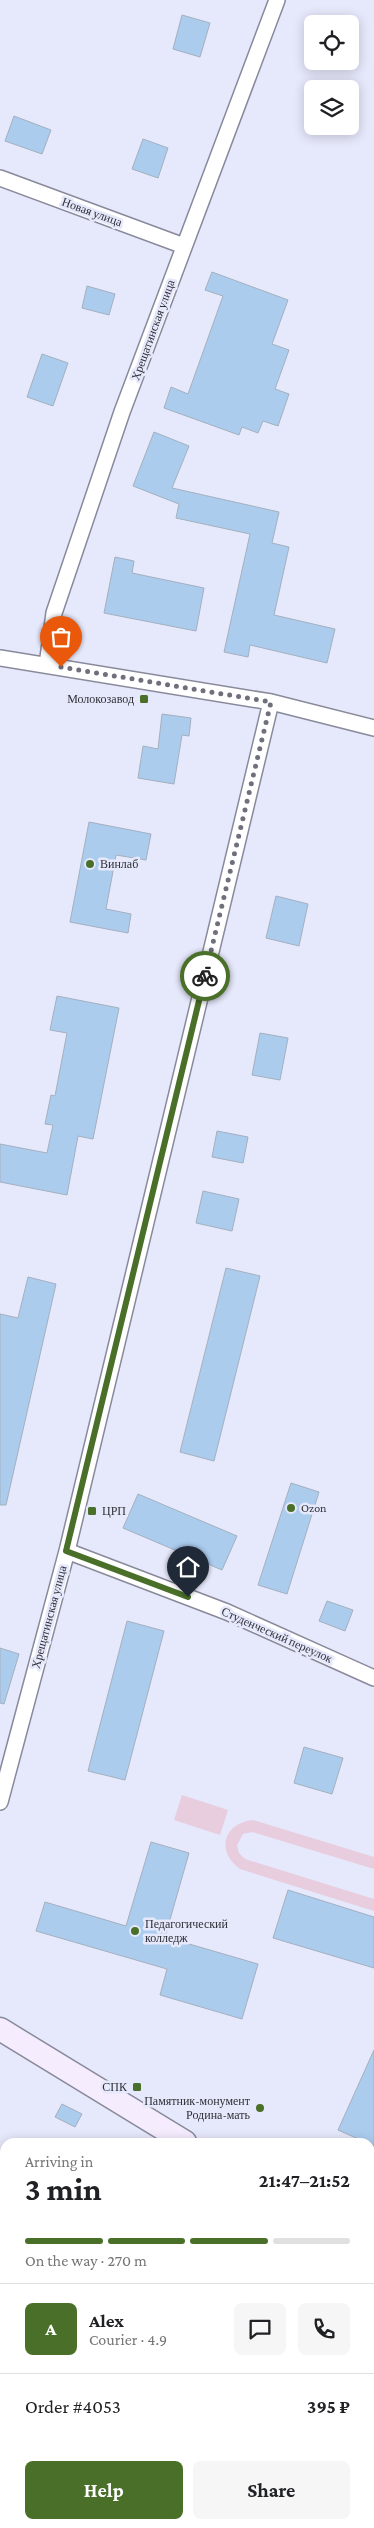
<!DOCTYPE html>
<html lang="en">
<head>
<meta charset="utf-8">
<style>
	body { margin:0; font-family:"Crimson Pro",serif; background:#f6f6f6; color:#202124; height:100vh; display:flex; flex-direction:column; font-size:19px; white-space:nowrap }
	* { box-sizing:border-box; margin:0 }
	p { font-size:16px; color:#757577 }
	.icon { flex:none; width:28px; height:28px; fill:none; stroke:currentColor; stroke-width:2; stroke-linecap:round; stroke-linejoin:round }
	.map { position:relative; flex:1; overflow:hidden }
	.details { position:absolute; left:0px; top:2138px; width:375px; height:391px; display:flex; flex-direction:column; background:#fff; border-radius:15px 15px 0 0; box-shadow:0 2px 12px #0003 }
	.details>* { flex:none }
	.tools { position:absolute; left:304px; top:15px; display:grid; gap:10px }
	.tools a { display:grid; place-items:center; width:55px; height:55px; border-radius:8px; background:#fff; box-shadow:0 2px 12px #0003; font-size:25px }
	.pin { position:absolute; display:grid; place-items:center; width:42px; height:42px; color:#fff; margin:-51px -21px; border-radius:50% 50% 50% 0; rotate:-45deg; box-shadow:0 0 5px #0007 }
	.pin .icon { rotate:45deg }
	.courier { position:absolute; display:grid; place-items:center; width:50px; height:50px; margin:-25px; border:4px solid #496f29; border-radius:50%; background:#fff; color:#222; box-shadow:0 1px 6px #0007 }
	.summary em { font-style:normal; font-weight:700 }
	.summary div { display:flex; flex-direction:column-reverse }
	.summary { display:flex; align-items:center; justify-content:space-between; height:85px; padding:0 25px }
	h1 { font-size:32px; font-weight:700; line-height:38px }
	.bar { display:grid; grid-template-columns:repeat(4,1fr); gap:8px 5px; align-content:center; height:60px; padding:0 25px }
	.bar i { height:6px; border-radius:4px; background:#e0e0e0 }
	.bar .selected { background:#496f29 }
	.bar p { grid-column:span 4 }
	.line { display:flex; align-items:center; gap:12px; padding:0 25px; border-top:1px solid #e0e0e0 }
	.line div { flex:1 }
	.round { display:grid; place-items:center; flex:none; width:52px; height:52px; border-radius:8px; background:#f6f6f6 }
	.action { display:flex; gap:10px; margin-top:auto; padding:10px 25px }
	.action a { flex:1; height:58px; border-radius:8px; background:#496f29; color:#fff; font-size:20px; font-weight:700; line-height:58px; text-align:center }
	.action a+a { background:#f6f6f6; color:#202124 }
	.map>svg:first-child { display:block }
	.green { fill:#e7cdde }
	.building { fill:#acccee; stroke:#a3b0bf }
	.lines { fill:none; stroke-linecap:round; stroke-linejoin:round }
	.street-casing { stroke:#888a9b; stroke-width:18 }
	.secondary-casing { stroke:#888a9b; stroke-width:25 }
	.street { stroke:#fff; stroke-width:15 }
	.secondary { stroke:#f5ecfd; stroke-width:22 }
	.done { stroke:#6f707c; stroke-width:5; stroke-dasharray:0 9 }
	.route { stroke:#496f29; stroke-width:6 }
	.poi-dot { fill:#496f29; stroke:#e6e8fb; stroke-width:2 }
	.labels { text-anchor:middle; dominant-baseline:central; stroke-width:5; stroke-linejoin:round; paint-order:stroke }
	.street-label { font-size:12px; fill:#2f3037; stroke:#e6e8fb }
	.poi-label { font-size:12px; fill:#2f3037; stroke:#e6e8fb; text-anchor:start }
</style>
</head>
<body>
<div class="map">
<svg width="374" height="2528" viewBox="0 0 374 2528">
	<rect width="100%" height="100%" fill="#e6e8fb"/>
	<path class="green" d="M182,1795L228,1810L220,1835L174,1820Z
		M253,1820L374,1857V1869L252,1832L243,1834L237,1845L239,1853L245,1859L374,1899V1911L240,1869C216,1852 223,1823 253,1820Z"/>
	<path class="building" d="M182,15L210,23L200,57L173,49Z
		M14,116L51,130L42,154L5,141Z
		M143,139L168,148L158,178L132,169Z
		M212,272L288,300L272,344L289,350L275,389L289,394L278,426L263,421L258,433L242,427L239,435L164,408L171,387L188,394L223,296L205,290Z
		M87,286L115,294L109,315L82,308Z
		M42,354L68,363L53,406L27,397Z
		M154,432L189,446L172,488L279,512L272,543L289,547L274,615L335,629L327,663L250,645L248,657L224,652L250,534L176,518L179,504L133,486Z
		M115,557L134,561L132,573L204,588L196,631L104,613Z
		M162,714L191,718L189,736L182,735L174,784L138,778L143,746L158,749Z
		M89,822L151,834L146,860L116,855L106,909L131,914L128,933L70,922Z
		M276,896L308,904L299,946L266,938Z
		M57,996L119,1008L93,1139L78,1136L67,1195L0,1182V1144L47,1153L53,1125L45,1124L51,1095L55,1096L67,1033L50,1030Z
		M260,1033L288,1038L280,1080L252,1075Z
		M217,1131L248,1137L243,1163L212,1157Z
		M203,1191L239,1199L232,1231L196,1223Z
		M226,1268L260,1276L214,1461L180,1452Z
		M28,1277L56,1284L6,1505H0V1314L18,1318Z
		M291,1483L319,1492L287,1594L258,1585Z
		M138,1494L237,1536L222,1570L123,1528Z
		M327,1601L353,1610L345,1631L319,1621Z
		M127,1621L164,1631L125,1780L88,1771Z
		M0,1648L19,1654L4,1704L0,1703Z
		M304,1747L343,1758L332,1794L294,1783Z
		M151,1842L189,1853L165,1937L258,1964L242,2019L160,1995L167,1969L36,1931L45,1902L126,1926Z
		M288,1890L374,1917V1968L273,1938Z
		M374,2050V2147L370,2142H365L338,2130Z
		M62,2104L82,2114L75,2127L55,2117Z"/>
	<g class="lines">
		<defs>
			<path id="street" d="M0,178L184,246
				M0,658L271,702L374,728
				M47,665L54,613L122,412L277,0
				M67,1551L227,1612L374,1678
				M0,1802L67,1551L271,702"/>
			<path id="secondary" d="M0,2029L185,2142
				M370,2255L374,2257"/>
		</defs>
		<use href="#street" class="street-casing"/>
		<use href="#secondary" class="secondary-casing"/>
		<use href="#street" class="street"/>
		<use href="#secondary" class="secondary"/>
	</g>
	<g class="lines">
		<path class="done" d="M61,667L271,702L205,976"/>
		<path class="route" d="M188,1597L66,1551L205,976"/>
	</g>
	<g class="poi-dot">
		<rect x="139" y="694" width="10" height="10" rx="2.5"/>
		<circle cx="90" cy="864" r="5"/>
		<circle cx="291" cy="1508" r="5"/>
		<rect x="87" y="1506" width="10" height="10" rx="2.5"/>
		<circle cx="135" cy="1931" r="5"/>
		<rect x="132" y="2082" width="10" height="10" rx="2.5"/>
		<circle cx="260" cy="2108" r="5"/>
	</g>
	<g class="labels">
		<g class="street-label">
			<text transform="translate(92 212) rotate(20)">Новая улица</text>
			<text transform="translate(153 330) rotate(-70)">Хрещатинская улица</text>
			<text transform="translate(49 1617) rotate(-75)">Хрещатинская улица</text>
			<text transform="translate(277 1635) rotate(24)">Студенческий переулок</text>
		</g>
		<g class="poi-label">
			<text x="134" y="699" text-anchor="end">Молокозавод</text>
			<text x="100" y="864">Винлаб</text>
			<text x="301" y="1508">Ozon</text>
			<text x="102" y="1511">ЦРП</text>
			<text x="145" y="1924">Педагогический<tspan x="145" dy="14">колледж</tspan></text>
			<text x="127" y="2087" text-anchor="end">СПК</text>
			<text x="250" y="2101" text-anchor="end">Памятник-монумент<tspan x="250" dy="14">Родина-мать</tspan></text>
		</g>
	</g>
</svg>
<div class="tools">
<a><svg class="icon" aria-label="locate" viewBox="0 0 24 24"><circle cx="12" cy="12" r="6"/><path d="M12 2v4M12 18v4M2 12h4M18 12h4"/></svg></a>
<a><svg class="icon" aria-label="layers" viewBox="0 0 24 24"><path d="M12 4l9 5-9 5-9-5zM3 14l9 5 9-5"/></svg></a>
</div>
<div class="pin" style="left:61px;top:667px;background:#ea580c"><svg class="icon" aria-label="bag" viewBox="0 0 24 24"><path d="M5 8h14l-1 12H6zM9 8a3 3 0 0 1 6 0"/></svg></div>
<div class="pin" style="left:188px;top:1597px;background:#1f2937"><svg class="icon" aria-label="home" viewBox="0 0 24 24"><path d="M3 11l9-7 9 7M6 9v11h12V9"/></svg></div>
<div class="courier" style="left:205px;top:976px"><svg class="icon" aria-label="bike" viewBox="0 0 24 24"><circle cx="6" cy="16" r="4"/><circle cx="18" cy="16" r="4"/><path d="M6 16l4-8h5l3 8M10 8l3 8H6M13 5h3"/></svg></div>
<section class="details">
<div class="summary"><div><h1>3 min</h1><p>Arriving in</p></div><em>21:47–21:52</em></div>
<div class="bar"><i class="selected"></i><i class="selected"></i><i class="selected"></i><i></i><p>On the way · 270 m</p></div>
<div class="line" style="height:90px"><b class="round" style="background:#496f29;color:#fff">A</b><div><b>Alex</b><p>Courier · 4.9</p></div><a class="round"><svg class="icon" aria-label="chat" viewBox="0 0 24 24"><path d="M4 5h16v11H9l-5 4z"/></svg></a><a class="round"><svg class="icon" aria-label="phone" viewBox="0 0 24 24"><path d="M5 4h4l2 5-3 2q2 4 5 5l2-3 5 2v4C11 20 4 13 5 4z"/></svg></a></div>
<div class="line" style="height:65px"><div>Order #4053</div><b>395 ₽</b></div>
<div class="action"><a>Help</a><a>Share</a></div>
</section>
</div>
</body>
</html>
